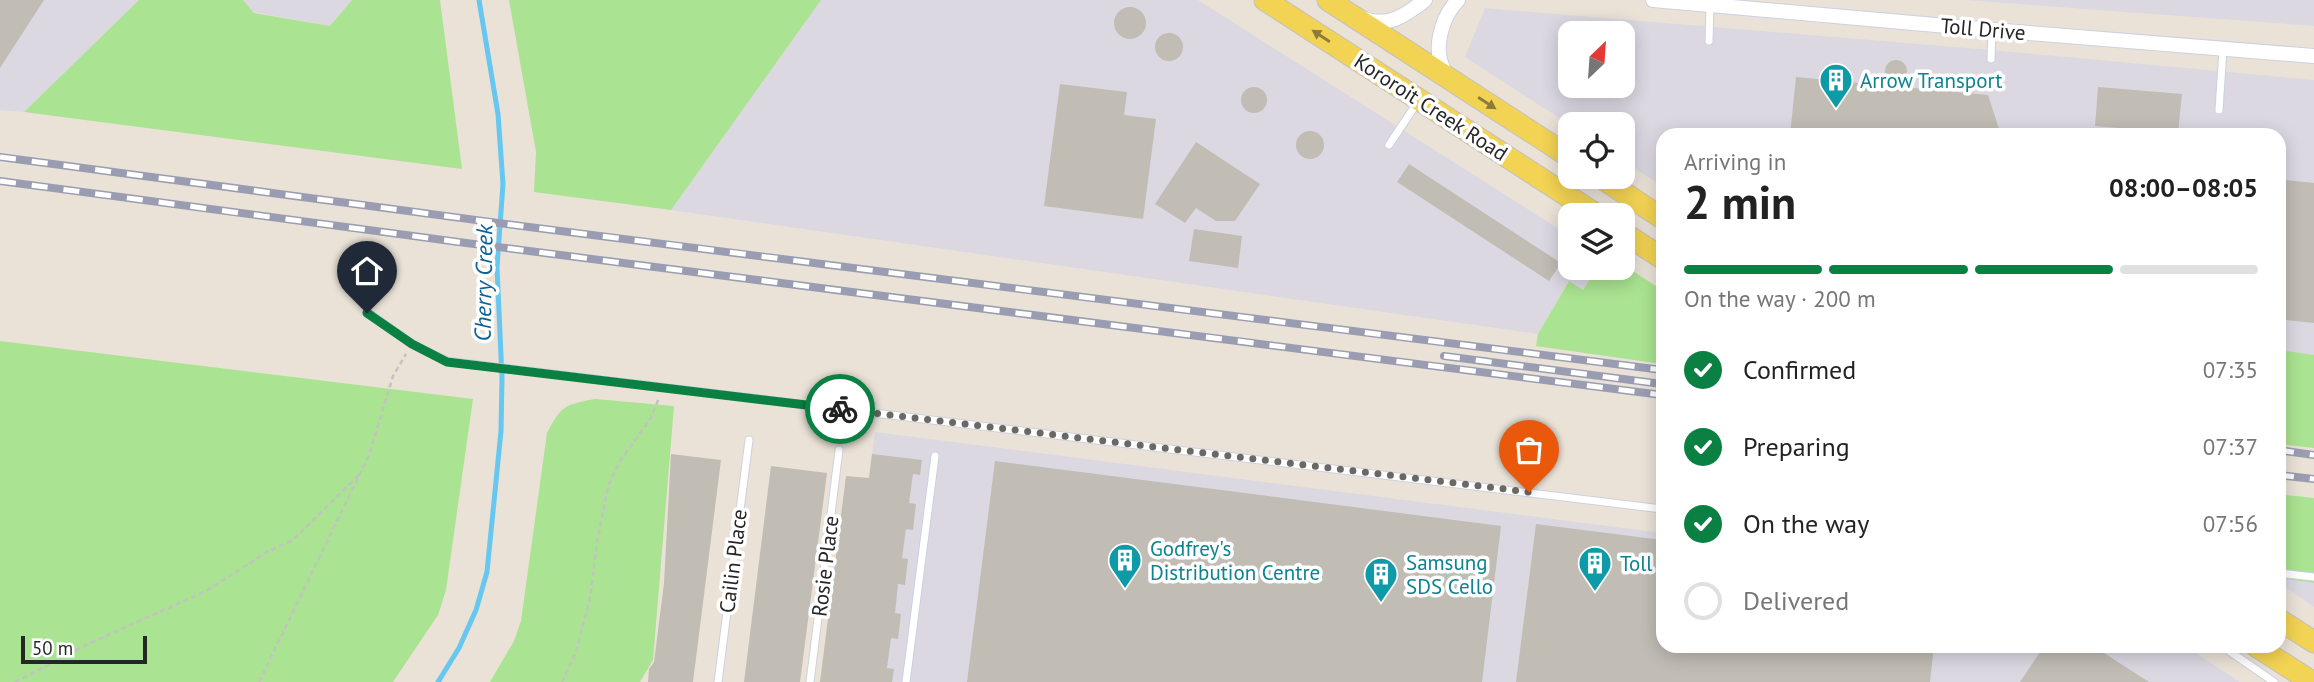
<!DOCTYPE html>
<html lang="en">
<head>
<meta charset="utf-8">
<style>
	body { margin:0; font-family:"PT Sans",sans-serif; background:#f6f6f6; color:#222; height:100vh; display:flex; flex-direction:column; font-size:26px; white-space:nowrap }
	* { box-sizing:border-box; margin:0 }
	p { font-size:23px; color:#767676 }
	.icon { flex:none; width:38px; height:38px; fill:none; stroke:currentColor; stroke-width:2; stroke-linecap:round; stroke-linejoin:round }
	.map { position:relative; flex:1; overflow:hidden }
	.side { position:absolute; left:1656px; top:128px; width:630px; height:525px; display:flex; flex-direction:column; background:#fff; border-radius:21px; box-shadow:0 4px 18px #0003 }
	.side>* { flex:none }
	.needle { width:46px; rotate:25deg }
	.fabs { position:absolute; left:1558px; top:21px; display:grid; gap:14px }
	.fabs a { display:grid; place-items:center; width:77px; height:77px; border-radius:14px; background:#fff; box-shadow:0 4px 18px #0003; font-size:35px }
	.scale { position:absolute; left:21px; bottom:18px; width:126px; box-sizing:border-box; padding-left:7px; border:4px solid #262626; border-top:0; font-size:19px; line-height:24px; white-space:nowrap; color:#262626; -webkit-text-stroke:5px #fff; paint-order:stroke }
	.pin { position:absolute; display:grid; place-items:center; width:60px; height:60px; color:#fff; margin:-72px -30px; border-radius:50% 50% 50% 0; rotate:-45deg; box-shadow:0 0 7px #0007 }
	.pin .icon { rotate:45deg }
	.courier { position:absolute; display:grid; place-items:center; width:70px; height:70px; margin:-35px; border:5px solid #0b8043; border-radius:50%; background:#fff; color:#222; box-shadow:0 2px 9px #0007 }
	.head em { font-style:normal; font-weight:700 }
	.head div { display:flex; flex-direction:column-reverse }
	.head { display:flex; align-items:center; justify-content:space-between; height:119px; padding:0 28px }
	h1 { font-size:46px; font-weight:700; line-height:52px }
	.bar { display:grid; grid-template-columns:repeat(4,1fr); gap:10px 7px; align-content:center; height:84px; padding:0 28px }
	.bar i { height:9px; border-radius:5px; background:#e0e0e0 }
	.bar .current { background:#0b8043 }
	.bar p { grid-column:span 4 }
	ol { padding:0 28px; list-style:none }
	li { display:flex; align-items:center; gap:21px; height:77px }
	li p { margin-inline-start:auto }
	li .icon { padding:7px; border-radius:50%; background:#0b8043; color:#fff; stroke-width:4 }
	li:last-child { color:#767676 }
	li i { width:38px; height:38px; border:4px solid #e0e0e0; border-radius:50% }
	.map>svg:first-child { display:block }
	.industrial { fill:#dbd8e2; fill-rule:evenodd }
	.green { fill:#aae391 }
	.lines { fill:none; stroke-linecap:round; stroke-linejoin:round }
	.stream { stroke:#66c7f0; stroke-width:5 }
	.building { fill:#c1bcb4 }
	.service-casing { stroke:#ccd0e1; stroke-width:9 }
	.minor-casing { stroke:#ccd0e1; stroke-width:16 }
	.primary-casing { stroke:#c2c2c2; stroke-width:23 }
	.path { stroke:#c2c2c2; stroke-width:2.5; stroke-dasharray:5 3.5; stroke-linecap:butt }
	.service { stroke:#fff; stroke-width:7 }
	.minor { stroke:#fff; stroke-width:14 }
	.primary { stroke:#f3d353; stroke-width:21 }
	.rail-casing { stroke:#9a9db2; stroke-width:8 }
	.rail { stroke:#fff; stroke-width:5; stroke-dasharray:16; stroke-linecap:butt }
	.oneway { fill:#8c7c3c }
	.done { stroke:#6b6864; stroke-width:7; stroke-dasharray:0 12.6 }
	.route { stroke:#0b8043; stroke-width:9 }
	.labels { text-anchor:middle; dominant-baseline:central; stroke-width:7; stroke-linejoin:round; paint-order:stroke }
	.street-label { font-size:21px; fill:#262626; stroke:#fff }
	.culture-label { font-size:21px; fill:#0d838f; stroke:#fff; text-anchor:start }
	.water-label { font-size:23px; font-style:italic; fill:#0a6297; stroke:#fff }
</style>
</head>
<body>
<div class="map">
<svg width="2314" height="682" viewBox="0 0 2314 682">
	<rect width="100%" height="100%" fill="#eae2d7"/>
	<path class="industrial" d="M0,0H139L24,112L0,110Z
		M243,0H352L330,26L254,12Z
		M821,0H1198L1570,236V268H1597L1583,290L1568,282L1538,334L671,210Z
		M1968,0H2314V26L1992,2Z
		M1485,8L2003,51L2314,80V357L2279,352L2278,135H1662V186L1622,160V124L1570,125L1465,57ZM1570,33H1622V86H1570Z
		M875,432L1662,533V646H2185L2240,682H842Z
		M2278,578L2314,583V607L2279,583Z"/>
	<path class="green" d="M139,0H243L254,13L330,26L352,0H440L462,169L24,112Z
		M509,0H821L671,210L534,192L536,152Z
		M1622,264L1662,290V364L1536,346L1538,334L1569,281L1583,290L1597,268H1622Z
		M0,341L473,399L446,590L438,615L393,682H0Z
		M2278,350L2314,355V448L2279,444Z
		M595,399L674,406L653,660L640,682H490L514,641L521,621L547,433C562,405 564,405 595,399Z
		M2278,494L2314,498V583L2279,578Z"/>
	<g class="lines">
		<path class="stream" d="M438,682L459,648L476,610L487,572L501,431L502,378L497,267L503,184L498,114L479,0"/>
	</g>
	<path class="building" d="M0,0H44L0,68Z
		M1114 23a16 16 0 1 1 32 0a16 16 0 1 1-32 0Z
		M1155 47a14 14 0 1 1 28 0a14 14 0 1 1-28 0Z
		M1885 71a11 11 0 1 1 22 0a11 11 0 1 1-22 0Z
		M1796,77L1988,95L2001,135H1790Z
		M1060,84L1127,92L1124,115L1156,119L1143,219L1044,206Z
		M2098,87L2182,94L2178,133L2095,126Z
		M1241 100a13 13 0 1 1 26 0a13 13 0 1 1-26 0Z
		M1296 145a14 14 0 1 1 28 0a14 14 0 1 1-28 0Z
		M1196,142L1260,184L1235,221H1216L1196,208L1185,223L1155,204Z
		M1409,164L1561,263L1549,281L1397,182Z
		M2278,179L2314,183V323L2278,319Z
		M1194,229L1242,236L1238,268L1189,261Z
		M671,454L721,460L693,682H648L649,669L654,662L664,583Z
		M872,454L922,460L920,475L913,474L909,503L916,504L913,530L906,529L902,558L908,559L905,585L898,584L895,613L901,614L898,639L891,638L887,668L894,669L892,682H820L846,476L869,478Z
		M995,461L1501,526L1482,682H967Z
		M771,466L827,473L800,682H744Z
		M1536,524L1662,540V646H1934L1930,682H1516Z
		M2044,646H2050L2060,652L2064,646H2093L2149,682H2020Z"/>
	<g class="lines">
		<defs>
			<path id="service" d="M1709,41L1710,5
				M1991,59L1992,30
				M2219,110L2223,49
				M1389,145L1417,103
				M367,312L412,344L447,361L1662,509
				M2278,573L2314,577
				M2222,646L2274,682
				M718,682L749,440
				M810,682L839,450
				M906,682L935,456"/>
			<path id="minor" d="M1653,0L1992,30L2314,56
				M1362,18C1387,29 1406,15 1425,0
				M1448,76C1430,54 1441,18 1458,0"/>
			<path id="primary" d="M1265,0L1597,215
				M1328,0L1570,157
				M1600,177L1662,218
				M1622,232L1662,258
				M2278,619L2314,642
				M2256,646L2312,682"/>
		</defs>
		<use href="#service" class="service-casing"/>
		<use href="#minor" class="minor-casing"/>
		<use href="#primary" class="primary-casing"/>
		<path class="path" d="M15,682L90,643L206,591L267,552L293,540L361,473
			M259,682L369,455L393,376L406,354
			M562,682L576,652L590,598L597,543L608,486L620,461L651,418L659,398"/>
		<use href="#service" class="service"/>
		<use href="#minor" class="minor"/>
		<use href="#primary" class="primary"/>
		<defs>
			<path id="rail" d="M0,157L529,227L1662,370
				M0,181L466,243L1662,395
				M1444,356L1662,384
				M2278,450L2314,455
				M2278,475L2314,479"/>
		</defs>
		<use href="#rail" class="rail-casing"/>
		<use href="#rail" class="rail"/>
	</g>
	<defs><path id="oneway-solid" d="M-6-.8H1V-3.2L6.5 0L1 3.2V.8H-6Z" transform="scale(1.75)"/></defs>
	<g class="oneway">
		<use href="#oneway-solid" transform="translate(1321 36) rotate(-147)"/>
		<use href="#oneway-solid" transform="translate(1487 103) rotate(33)"/>
	</g>
	<g class="lines">
		<path class="done" d="M840,409L1529,492"/>
		<path class="route" d="M367,313L412,344L447,362L840,409"/>
	</g>
	<defs>
		<symbol id="building-pin" viewBox="-11 -11 22 30"><path d="M0 17L-7.5 6A9.5 9.5 0 1 1 7.5 6Z" fill="#0f9aa8" stroke="#fff"/><path d="M-4-6H4V6H1V3H-1V6H-4ZM-2.5-4.3h1.7v1.8h-1.7ZM.8-4.3h1.7v1.8H.8ZM-2.5-1h1.7V.8h-1.7ZM.8-1h1.7V.8H.8Z" fill="#fff"/></symbol>
	</defs>
	<g fill-rule="evenodd">
		<use href="#building-pin" x="1817" y="61" width="38" height="52"/>
		<use href="#building-pin" x="1106" y="541" width="38" height="52"/>
		<use href="#building-pin" x="1576" y="544" width="38" height="52"/>
		<use href="#building-pin" x="1362" y="555" width="38" height="52"/>
	</g>
	<g class="labels">
		<g class="street-label">
			<text transform="translate(1983 29) rotate(5)">Toll Drive</text>
			<text transform="translate(1431 107) rotate(33)">Kororoit Creek Road</text>
			<text transform="translate(733 561) rotate(-83)">Cailin Place</text>
			<text transform="translate(825 566) rotate(-83)">Rosie Place</text>
		</g>
		<g class="culture-label">
			<text x="1860" y="80">Arrow Transport</text>
			<text x="1150" y="548">Godfrey's<tspan x="1150" dy="24">Distribution Centre</tspan></text>
			<text x="1406" y="562">Samsung<tspan x="1406" dy="24">SDS Cello</tspan></text>
			<text x="1620" y="563">Toll</text>
		</g>
		<g class="water-label">
			<text transform="translate(483 283) rotate(-89)">Cherry Creek</text>
		</g>
	</g>
</svg>
<div class="fabs">
<a><svg class="needle" viewBox="-14 -14 28 28"><path d="M0-13l5 13h-10z" fill="#e53935"/><path d="M0 13l5-13h-10z" fill="#767676"/></svg></a>
<a><svg class="icon" aria-label="locate" viewBox="0 0 24 24"><circle cx="12" cy="12" r="6"/><path d="M12 2v4M12 18v4M2 12h4M18 12h4"/></svg></a>
<a><svg class="icon" aria-label="layers" viewBox="0 0 24 24"><path d="M12 4l9 5-9 5-9-5zM3 14l9 5 9-5"/></svg></a>
</div>
<div class="scale">50 m</div>
<div class="pin" style="left:1529px;top:492px;background:#ea580c"><svg class="icon" aria-label="bag" viewBox="0 0 24 24"><path d="M5 8h14l-1 12H6zM9 8a3 3 0 0 1 6 0"/></svg></div>
<div class="pin" style="left:367px;top:313px;background:#1f2937"><svg class="icon" aria-label="home" viewBox="0 0 24 24"><path d="M3 11l9-7 9 7M6 9v11h12V9"/></svg></div>
<div class="courier" style="left:840px;top:409px"><svg class="icon" aria-label="bike" viewBox="0 0 24 24"><circle cx="6" cy="16" r="4"/><circle cx="18" cy="16" r="4"/><path d="M6 16l4-8h5l3 8M10 8l3 8H6M13 5h3"/></svg></div>
<section class="side">
<div class="head"><div><h1>2 min</h1><p>Arriving in</p></div><em>08:00–08:05</em></div>
<div class="bar"><i class="current"></i><i class="current"></i><i class="current"></i><i></i><p>On the way · 200 m</p></div>
<ol>
<li><svg class="icon" aria-label="check" viewBox="0 0 24 24"><path d="M5 12l5 5 9-10"/></svg>Confirmed<p>07:35</p></li>
<li><svg class="icon" aria-label="check" viewBox="0 0 24 24"><path d="M5 12l5 5 9-10"/></svg>Preparing<p>07:37</p></li>
<li><svg class="icon" aria-label="check" viewBox="0 0 24 24"><path d="M5 12l5 5 9-10"/></svg>On the way<p>07:56</p></li>
<li><i></i>Delivered</li>
</ol>
</section>
</div>
</body>
</html>
